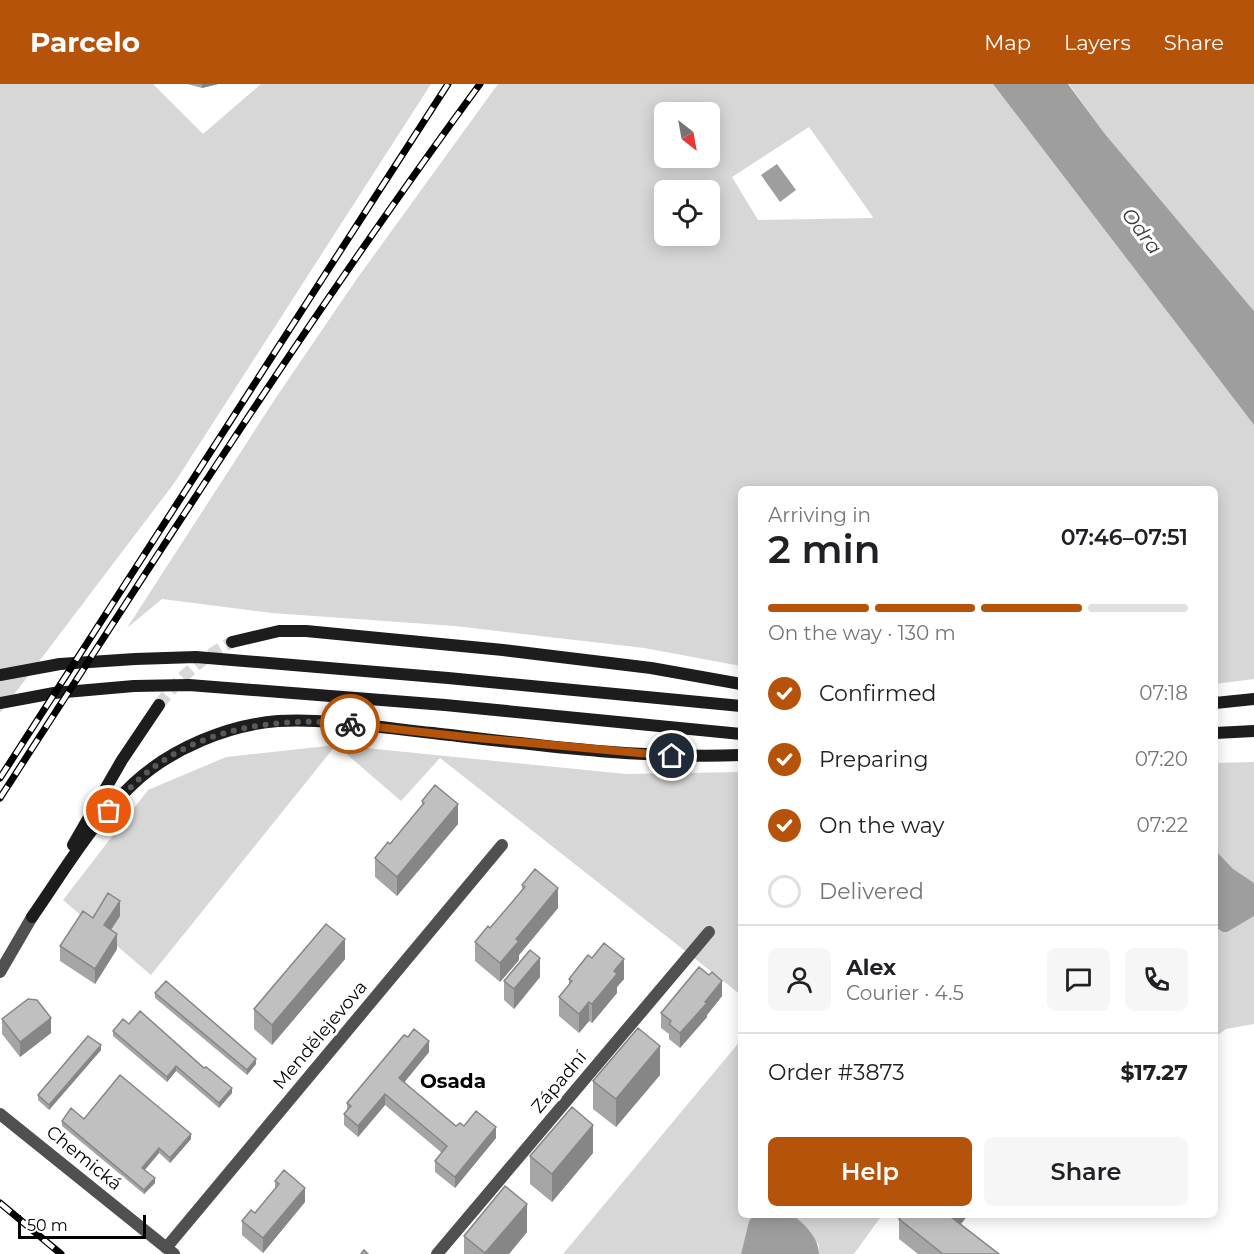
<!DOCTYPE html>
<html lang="en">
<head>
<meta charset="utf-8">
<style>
	body { margin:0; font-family:Montserrat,sans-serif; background:#f6f6f6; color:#202124; height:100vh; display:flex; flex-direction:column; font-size:22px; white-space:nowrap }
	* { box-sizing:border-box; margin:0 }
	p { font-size:20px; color:#757577 }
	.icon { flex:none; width:33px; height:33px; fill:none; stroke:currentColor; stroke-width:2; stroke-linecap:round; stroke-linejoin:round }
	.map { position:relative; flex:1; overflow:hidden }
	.drawer { position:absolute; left:738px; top:402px; width:480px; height:732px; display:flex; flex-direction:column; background:#fff; border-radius:9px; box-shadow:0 3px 15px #0003 }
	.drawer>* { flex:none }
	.needle { width:39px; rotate:149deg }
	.buttons { position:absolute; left:654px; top:18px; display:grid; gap:12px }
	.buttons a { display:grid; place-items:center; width:66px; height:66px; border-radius:9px; background:#fff; box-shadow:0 3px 15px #0003; font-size:30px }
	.scale { position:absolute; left:18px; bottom:15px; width:128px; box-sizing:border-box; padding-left:6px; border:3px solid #000; border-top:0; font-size:16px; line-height:21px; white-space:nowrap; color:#000; -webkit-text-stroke:4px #fff; paint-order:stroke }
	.pin { position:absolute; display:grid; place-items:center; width:51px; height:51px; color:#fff; margin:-26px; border:3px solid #fff; border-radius:50%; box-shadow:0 2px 6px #0007 }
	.courier { position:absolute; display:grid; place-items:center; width:60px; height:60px; margin:-30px; border:4px solid #b45309; border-radius:50%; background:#fff; color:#222; box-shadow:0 2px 8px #0007 }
	.headline em { font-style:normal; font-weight:600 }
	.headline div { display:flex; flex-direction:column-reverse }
	.headline { display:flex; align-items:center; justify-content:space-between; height:102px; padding:0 30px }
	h1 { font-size:39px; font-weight:600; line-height:45px }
	.bar { display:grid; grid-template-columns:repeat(4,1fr); gap:9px 6px; align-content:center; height:72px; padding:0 30px }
	.bar i { height:8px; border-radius:4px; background:#e0e0e0 }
	.bar .on { background:#b45309 }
	.bar p { grid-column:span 4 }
	.line { display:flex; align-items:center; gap:15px; padding:0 30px; border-top:2px solid #e0e0e0 }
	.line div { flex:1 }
	.round { display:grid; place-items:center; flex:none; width:63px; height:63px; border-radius:9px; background:#f6f6f6 }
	ol { padding:0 30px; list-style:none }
	li { display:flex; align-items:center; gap:18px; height:66px }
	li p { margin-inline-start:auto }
	li .icon { padding:6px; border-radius:50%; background:#b45309; color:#fff; stroke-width:4 }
	li:last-child { color:#757577 }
	li i { width:33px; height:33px; border:3px solid #e0e0e0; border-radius:50% }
	.primary-button { display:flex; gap:12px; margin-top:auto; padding:12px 30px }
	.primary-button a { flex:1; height:69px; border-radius:9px; background:#b45309; color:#fff; font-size:24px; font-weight:600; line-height:69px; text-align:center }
	.primary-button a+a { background:#f6f6f6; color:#202124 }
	header { display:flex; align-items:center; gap:36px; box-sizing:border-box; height:84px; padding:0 30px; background:#b45309; color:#fff }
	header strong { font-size:28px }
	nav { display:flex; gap:33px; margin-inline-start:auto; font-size:21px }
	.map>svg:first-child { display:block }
	.green { fill:#d7d7d7; fill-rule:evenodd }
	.water { fill:#9e9e9e }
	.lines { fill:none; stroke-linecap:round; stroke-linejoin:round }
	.secondary-tunnel { stroke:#d9d9d9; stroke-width:12; stroke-dasharray:12 6; stroke-linecap:butt }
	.street { stroke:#505050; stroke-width:12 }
	.secondary { stroke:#1d1d1d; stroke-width:12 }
	.rail-casing { stroke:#000; stroke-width:7 }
	.rail { stroke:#fff; stroke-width:4.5; stroke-dasharray:14; stroke-linecap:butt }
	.wall { fill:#a5a5a5 }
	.shaded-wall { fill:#868686 }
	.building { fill:#c0c0c0; stroke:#868686; stroke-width:1.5 }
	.done { stroke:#595959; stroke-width:6; stroke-dasharray:0 10.8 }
	.route { stroke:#b45309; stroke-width:8 }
	.labels { text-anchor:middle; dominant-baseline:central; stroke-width:6; stroke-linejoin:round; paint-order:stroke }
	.street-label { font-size:18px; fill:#000; stroke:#fff }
	.water-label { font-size:20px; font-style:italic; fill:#3f3f3f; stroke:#fff }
	.neighbourhood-label { font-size:20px; font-weight:bold; fill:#000; stroke:#fff }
</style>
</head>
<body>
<header>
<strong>Parcelo</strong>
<nav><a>Map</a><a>Layers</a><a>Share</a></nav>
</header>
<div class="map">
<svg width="1254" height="1170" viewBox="0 0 1254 1170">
	<rect width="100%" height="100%" fill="#fff"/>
	<path class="green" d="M0,0H153L203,50L261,0H431L175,398L0,629Z
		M498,0H993L1254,341V595L1215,600V405H741V582L644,564L455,542L272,529L162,515L127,544L275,315L356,196ZM664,28H710V74H664ZM809,43L873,133L872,134L758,136L732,93ZM664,106H710V152H664Z
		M1069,0H1254V227L1105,50Z
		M336,661L626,690L741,688V911L440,674L401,717L336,661L151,891L63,816L148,706L226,673Z
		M1254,678V940L1226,945L1215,953V679Z
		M741,956V1131H754L749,1137L741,1170H563Z
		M792,1131H882L854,1170H819V1161Z"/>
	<path class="water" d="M993,0H1068L1105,50L1254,227V341Z
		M777,80L796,106L780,118L761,91Z
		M1215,766L1233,785L1254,799V832L1227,848H1223L1215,843Z
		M754,1131H792C805,1140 819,1154 819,1170H741L749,1137Z"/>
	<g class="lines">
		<path class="secondary-tunnel" d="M159,621C181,592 200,575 232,558"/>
		<path class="street" d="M0,888L32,833
			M0,1030L174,1170
			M166,1164L502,761
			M437,1170L709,848"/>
		<path class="secondary" d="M232,558L279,547H306L503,566L651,584L741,600
			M0,591L60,580L135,575L196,573L448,594L741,622
			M0,619L54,609L134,602L189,601L445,621L741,650
			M1215,619L1254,615
			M1215,649L1254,647
			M73,761L122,676L159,621
			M32,833C64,787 93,737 134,699C172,664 228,641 278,637C327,634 384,644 433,649C535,661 638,675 741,671"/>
		<defs>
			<path id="rail" d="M0,694L448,0
				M0,714C156,473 310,231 480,0
				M0,1119L61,1170"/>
		</defs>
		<use href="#rail" class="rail-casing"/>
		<use href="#rail" class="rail"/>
	</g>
	<path class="wall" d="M187,0H218L202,4Z
		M422,717L458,740L397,812L375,793V774L390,760L422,722Z
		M522,801L558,824L519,871V876L500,898L475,877V858L490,844L522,806Z
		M120,832L111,846L117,865L95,900L60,877V862L93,834Z
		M345,875L272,961L254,945V925Z
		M540,893L514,925L504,916V897Z
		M569,895H624L617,903V909L592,939L589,937L579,949L559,932V913L569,901Z
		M155,909L256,980L247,991L155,914Z
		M722,912L707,931V933L680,964L669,955V950L661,944V929Z
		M2,935L51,949L20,973L2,950Z
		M113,947L232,1009L219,1024L176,987L167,998L113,952Z
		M101,966L49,1026L38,1016V1011Z
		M429,968L404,998L456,1042H464L496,1054L455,1104L435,1088V1077L442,1069L385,1021L358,1053L344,1041V1030L347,1026V1019Z
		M660,991L616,1043L593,1025V997Z
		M84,1035L191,1055L170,1079L159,1069L145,1086L155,1099L144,1110L62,1042V1037Z
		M593,1069L552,1118L530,1100V1072Z
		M275,1097L305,1118L263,1169L242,1151V1137L255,1129L275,1105Z
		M968,1131L961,1140L999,1170H918L899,1155V1135Z
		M527,1148L509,1170H464V1152Z"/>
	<path class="shaded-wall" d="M202,0H218L202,4Z
		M458,720V740L397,812V793Z
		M558,804V824L519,871V876L500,898V879L516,855Z
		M120,817V832L104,856V841Z
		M117,850V865L95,900V885Z
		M345,855V875L272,961V941Z
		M540,874V893L514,925V905Z
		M624,875V895L617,903V909L592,939V920L614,887Z
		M722,897V912L707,931V933L680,964V949Z
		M589,918V937L579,949V930Z
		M51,934V949L20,973V958Z
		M429,957V968L399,1005V994Z
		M101,961V966L49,1026V1021Z
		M660,962V991L616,1043V1015Z
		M256,975V980L247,991V986Z
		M176,982V987L167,998V993Z
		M232,1004V1009L219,1024V1019Z
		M385,1010V1021L358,1053V1042Z
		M593,1041V1069L552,1118V1090Z
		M496,1043V1054L455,1104V1093Z
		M191,1050V1055L170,1079V1074Z
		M159,1064V1069L142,1089V1084Z
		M155,1094V1099L144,1110V1106Z
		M305,1104V1118L263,1169V1154Z
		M527,1120V1148L509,1170H485Z
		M952,1131H968L951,1152V1133Z"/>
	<path class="building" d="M435,701L458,720L397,793L375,774L388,758L390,760L424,719L422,717Z
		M535,785L558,804L516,855L519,857L500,879L475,858L488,842L490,844L525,803L522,801Z
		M108,809L120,817L104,841L117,850L95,885L60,862L83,827L93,834Z
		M326,840L345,855L272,941L254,925Z
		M604,859L624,875L614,887L617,890L592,920L589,918L579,930L559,913L572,897L569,895L580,881L588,871L592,874Z
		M530,866L540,874L514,905L504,897Z
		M699,883L709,891L712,888L722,897L705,918L707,919L680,949L669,940L671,937L661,929Z
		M166,897L256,975L247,986L155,909Z
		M28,915L37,916L51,934L20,958L2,935Z
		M140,927L204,984L206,983L232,1004L219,1019L176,982L167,993L113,947L123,935L129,940Z
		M638,944L660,962L616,1015L593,997Z
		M414,945L429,957L399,994L456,1042L460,1039L464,1042L476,1027L496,1043L455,1093L435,1077L447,1062L385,1010L358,1042L344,1030L351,1022L347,1019L404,951L408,953Z
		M88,952L101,961L49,1021L38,1011Z
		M120,991L191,1050L170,1074L159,1064L142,1084L155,1094L144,1106L62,1037L71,1024L84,1035Z
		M572,1023L593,1041L552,1090L530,1072Z
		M284,1086L305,1104L263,1154L242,1137L251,1126L255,1129L279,1100L275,1097Z
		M505,1102L527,1120L485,1169L464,1152Z
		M902,1131H952L951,1133L999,1170H943L899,1135Z
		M364,1166L368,1170H361Z"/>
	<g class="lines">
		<path class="done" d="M109,727C117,718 125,709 134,700C191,645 274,632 350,640"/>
		<path class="route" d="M350,640L466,653L672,672"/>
	</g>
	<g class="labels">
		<g class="street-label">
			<text transform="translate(320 951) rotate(-50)">Mendělejevova</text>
			<text transform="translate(559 998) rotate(-50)">Západní</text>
			<text transform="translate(84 1074) rotate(39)">Chemická</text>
		</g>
		<g class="water-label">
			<text transform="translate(1142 147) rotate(53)">Odra</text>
		</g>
		<g class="neighbourhood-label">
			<text x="453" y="997">Osada</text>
		</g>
	</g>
</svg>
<div class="buttons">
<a><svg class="needle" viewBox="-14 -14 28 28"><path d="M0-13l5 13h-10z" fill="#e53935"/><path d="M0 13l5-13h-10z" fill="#757577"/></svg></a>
<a><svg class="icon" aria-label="locate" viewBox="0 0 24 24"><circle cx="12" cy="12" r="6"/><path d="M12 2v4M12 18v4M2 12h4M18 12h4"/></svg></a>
</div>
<div class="scale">50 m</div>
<div class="pin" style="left:109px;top:727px;background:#ea580c"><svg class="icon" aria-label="bag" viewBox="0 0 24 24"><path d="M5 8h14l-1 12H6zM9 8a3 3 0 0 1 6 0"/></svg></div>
<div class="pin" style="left:672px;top:672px;background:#1f2937"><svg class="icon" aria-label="home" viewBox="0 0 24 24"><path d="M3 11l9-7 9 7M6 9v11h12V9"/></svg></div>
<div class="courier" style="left:350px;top:640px"><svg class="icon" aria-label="bike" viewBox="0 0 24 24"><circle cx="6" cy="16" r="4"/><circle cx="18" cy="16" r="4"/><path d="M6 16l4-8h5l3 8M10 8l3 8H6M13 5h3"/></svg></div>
<section class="drawer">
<div class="headline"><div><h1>2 min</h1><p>Arriving in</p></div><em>07:46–07:51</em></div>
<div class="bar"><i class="on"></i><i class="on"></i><i class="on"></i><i></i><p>On the way · 130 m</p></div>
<ol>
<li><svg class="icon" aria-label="check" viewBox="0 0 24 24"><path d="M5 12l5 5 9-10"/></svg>Confirmed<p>07:18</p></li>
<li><svg class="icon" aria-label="check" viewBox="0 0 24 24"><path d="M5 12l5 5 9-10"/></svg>Preparing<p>07:20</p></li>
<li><svg class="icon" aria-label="check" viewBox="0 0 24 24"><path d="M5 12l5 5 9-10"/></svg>On the way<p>07:22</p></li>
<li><i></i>Delivered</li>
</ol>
<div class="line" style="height:108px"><a class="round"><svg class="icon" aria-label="person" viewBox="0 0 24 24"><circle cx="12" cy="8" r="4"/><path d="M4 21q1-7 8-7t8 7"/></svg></a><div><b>Alex</b><p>Courier · 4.5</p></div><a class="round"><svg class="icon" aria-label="chat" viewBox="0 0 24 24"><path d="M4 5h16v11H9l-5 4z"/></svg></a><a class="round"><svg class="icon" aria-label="phone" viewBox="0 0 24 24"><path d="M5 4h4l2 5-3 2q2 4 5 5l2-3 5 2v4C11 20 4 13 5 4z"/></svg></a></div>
<div class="line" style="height:78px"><div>Order #3873</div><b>$17.27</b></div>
<div class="primary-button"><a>Help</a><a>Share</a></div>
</section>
</div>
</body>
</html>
